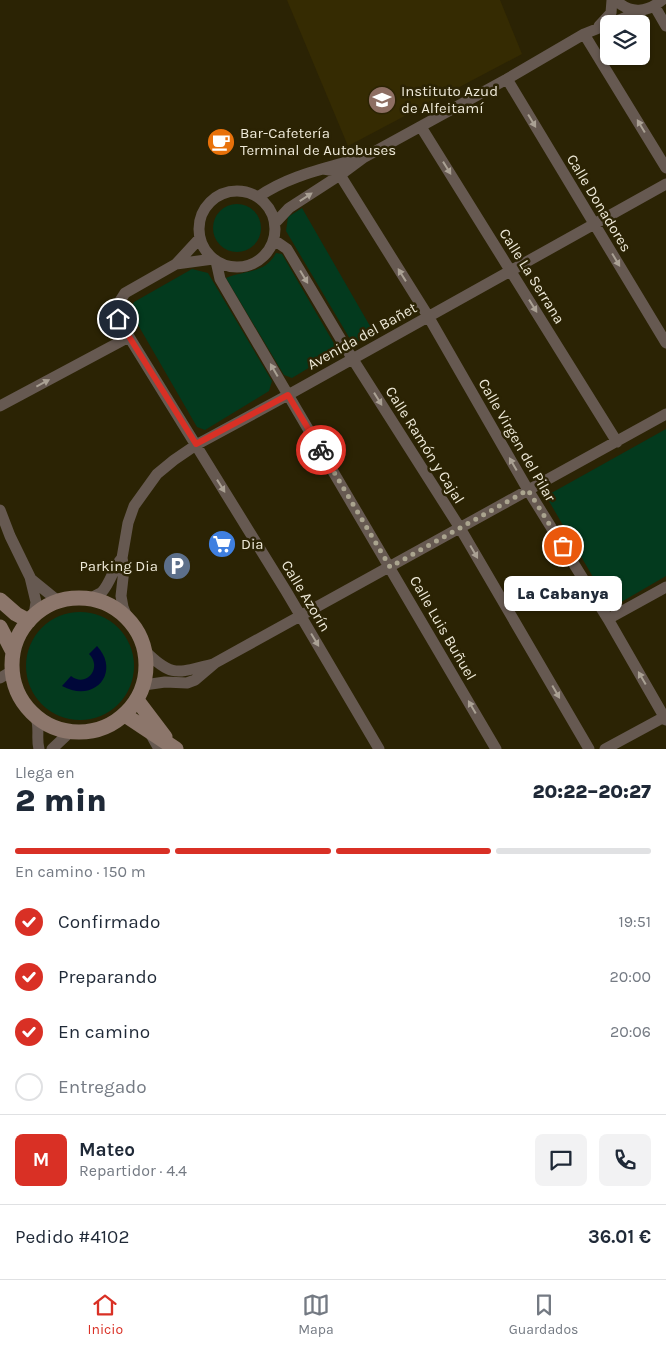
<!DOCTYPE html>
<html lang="es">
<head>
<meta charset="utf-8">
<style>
	body { margin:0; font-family:Karla,sans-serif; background:#f2f2f3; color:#1f2937; height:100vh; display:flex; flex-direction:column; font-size:19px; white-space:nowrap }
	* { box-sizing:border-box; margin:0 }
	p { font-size:16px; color:#747a83 }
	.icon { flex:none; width:28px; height:28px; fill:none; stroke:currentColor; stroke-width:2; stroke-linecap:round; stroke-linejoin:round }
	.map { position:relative; height:749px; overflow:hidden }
	.sheet { display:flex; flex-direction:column; background:#fff; flex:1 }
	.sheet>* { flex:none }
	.controls { position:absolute; left:600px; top:15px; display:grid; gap:10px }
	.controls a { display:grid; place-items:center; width:50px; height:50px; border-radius:8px; background:#fff; box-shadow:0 1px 4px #0004; font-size:25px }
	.pin { position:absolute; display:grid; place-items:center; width:42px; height:42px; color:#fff; margin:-21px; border:2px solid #fff; border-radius:50%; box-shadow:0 1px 5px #0007 }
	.courier { position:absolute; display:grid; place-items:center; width:50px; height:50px; margin:-25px; border:4px solid #d93025; border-radius:50%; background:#fff; color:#222; box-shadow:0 1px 6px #0007 }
	.bubble { position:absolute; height:35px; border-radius:8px; background:#fff; box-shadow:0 1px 4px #0004; font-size:16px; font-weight:800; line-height:35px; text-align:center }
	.overview em { font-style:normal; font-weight:800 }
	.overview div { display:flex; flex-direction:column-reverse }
	.overview { display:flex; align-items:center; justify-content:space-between; height:85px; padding:0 15px }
	h1 { font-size:32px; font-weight:800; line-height:38px }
	.bar { display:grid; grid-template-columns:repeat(4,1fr); gap:8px 5px; align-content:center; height:60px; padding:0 15px }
	.bar i { height:6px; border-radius:4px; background:#e0e1e3 }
	.bar .on { background:#d93025 }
	.bar p { grid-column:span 4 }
	.line { display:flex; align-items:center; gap:12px; padding:0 15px; border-top:1px solid #e0e1e3 }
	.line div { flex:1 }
	.round { display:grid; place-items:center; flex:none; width:52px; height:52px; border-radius:8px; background:#f2f2f3 }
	ol { padding:0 15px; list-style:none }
	li { display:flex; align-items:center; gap:15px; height:55px }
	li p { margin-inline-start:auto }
	li .icon { padding:5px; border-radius:50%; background:#d93025; color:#fff; stroke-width:4 }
	li:last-child { color:#747a83 }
	li i { width:28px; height:28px; border:2px solid #e0e1e3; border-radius:50% }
	.tabs { display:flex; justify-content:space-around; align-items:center; height:70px; border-top:1px solid #e0e1e3; background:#fff; font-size:14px; color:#747a83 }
	.tabs a { display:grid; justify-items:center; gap:2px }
	.tabs .on { color:#d93025 }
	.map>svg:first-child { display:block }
	.built { fill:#352b02 }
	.green { fill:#033a1e }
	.water { fill:#000739 }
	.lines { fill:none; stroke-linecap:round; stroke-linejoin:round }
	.street { stroke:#665951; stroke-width:11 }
	.secondary { stroke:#8c766b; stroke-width:15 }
	.oneway { fill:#aaa194 }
	.done { stroke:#aaa48e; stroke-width:5; stroke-dasharray:0 9 }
	.route { stroke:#d93025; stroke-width:6 }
	.labels { text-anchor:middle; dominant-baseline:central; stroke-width:5; stroke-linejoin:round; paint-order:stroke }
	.poi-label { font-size:15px; fill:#eee9d8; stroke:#2b2304; text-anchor:start }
	.street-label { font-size:15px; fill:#eee9d8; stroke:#2b2304 }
</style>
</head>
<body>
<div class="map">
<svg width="666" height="749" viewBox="0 0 666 749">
	<rect width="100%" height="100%" fill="#2b2304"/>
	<path class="built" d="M287,0H500L522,54L348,146Z"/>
	<path class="green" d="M213 228a24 24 0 1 1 48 0a24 24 0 1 1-48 0Z
		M302,208L374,333L360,341L350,339L286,231L288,217Z
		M276,253L282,254L336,347L335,352L292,378L284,375L226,278C245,270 265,274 276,253Z
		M192,269L208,273L272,381L269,391L205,430L197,427L130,311L134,302Z
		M666,429V576L611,608L546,496Z
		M26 666a54 54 0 1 1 108 0a54 54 0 1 1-108 0Z"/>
	<path class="water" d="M97,646C121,672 95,704 62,686L71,676C86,688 103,668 89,654Z"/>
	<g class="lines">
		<path class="street" d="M616,0C630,15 648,12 662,0
			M655,7L666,26
			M609,24L640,12
			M599,26L611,13L612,0
			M584,34L666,168
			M507,79L666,343
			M421,127L617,442
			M323,169L336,171L340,175L428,316L528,490L608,619L666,720
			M199 229a38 38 0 1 1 76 0a38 38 0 1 1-76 0Z
			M258,197C288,176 323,169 357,159
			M275,223L289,208L340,175L363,158L507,79L584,34L609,24
			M200,238L176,264L125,293L118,304V319L286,591L379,749
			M274,240L287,249L352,358L460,528L589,749
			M216,261L220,279L496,749
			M176,264L213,259
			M0,406L129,337
			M0,510L10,536L30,577L36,602L34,615
			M31,579L58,601
			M91,599C94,596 99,594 102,592C111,582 113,568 122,558
			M127,617L123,607L121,596L124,569L122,558L128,523L134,506L157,474L174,460L196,445L288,395L666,184
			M608,619L666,587
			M145,651C173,679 178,672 213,664
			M0,678L12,671
			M144,685L165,682L187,683L195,680L215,663L666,414
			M36,717C40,730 36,738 39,749
			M150,733L159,749
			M52,749L70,732
			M605,749L666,716"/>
		<path class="secondary" d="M12 665a67 67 0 1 1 134 0a67 67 0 1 1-134 0Z
			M0,600L16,614L29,621
			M0,627L13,652
			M137,700L165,737
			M125,715L176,749"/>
	</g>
	<defs><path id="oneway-solid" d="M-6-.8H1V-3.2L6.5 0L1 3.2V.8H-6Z" transform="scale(1.25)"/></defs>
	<g class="oneway">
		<use href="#oneway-solid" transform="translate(532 121) rotate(59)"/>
		<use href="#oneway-solid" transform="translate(641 126) rotate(-121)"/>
		<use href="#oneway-solid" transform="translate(447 168) rotate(58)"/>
		<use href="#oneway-solid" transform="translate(306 197) rotate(-33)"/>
		<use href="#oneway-solid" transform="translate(616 260) rotate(59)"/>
		<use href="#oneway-solid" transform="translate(402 275) rotate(-122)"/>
		<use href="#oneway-solid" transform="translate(304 277) rotate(59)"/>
		<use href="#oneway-solid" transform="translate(533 306) rotate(58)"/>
		<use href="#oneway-solid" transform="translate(274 370) rotate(-120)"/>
		<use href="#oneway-solid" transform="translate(43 383) rotate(-28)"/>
		<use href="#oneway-solid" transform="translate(378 399) rotate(58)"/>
		<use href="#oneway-solid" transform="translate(513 464) rotate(-120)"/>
		<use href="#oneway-solid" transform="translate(221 486) rotate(58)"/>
		<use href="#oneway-solid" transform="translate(474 552) rotate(60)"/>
		<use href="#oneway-solid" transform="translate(315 640) rotate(59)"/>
		<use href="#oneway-solid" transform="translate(642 678) rotate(-120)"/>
		<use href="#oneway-solid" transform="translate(556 692) rotate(60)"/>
		<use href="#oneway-solid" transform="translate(472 707) rotate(-120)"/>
	</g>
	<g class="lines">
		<path class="done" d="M321,450L390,567L528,490L563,546"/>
		<path class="route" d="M118,319L196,444L288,395L321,450"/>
	</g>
	<defs>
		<symbol id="school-disc" viewBox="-11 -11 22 22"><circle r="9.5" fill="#8d6e63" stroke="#2b2304"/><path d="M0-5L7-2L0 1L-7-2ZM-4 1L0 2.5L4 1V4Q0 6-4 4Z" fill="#fff"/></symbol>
		<symbol id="cafe-disc" viewBox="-11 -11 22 22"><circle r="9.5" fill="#e8710a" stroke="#2b2304"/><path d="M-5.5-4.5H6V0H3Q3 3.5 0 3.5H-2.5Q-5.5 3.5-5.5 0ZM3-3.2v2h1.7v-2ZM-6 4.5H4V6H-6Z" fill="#fff"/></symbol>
		<symbol id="supermarket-disc" viewBox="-11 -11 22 22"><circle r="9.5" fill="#3f7fe0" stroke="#2b2304"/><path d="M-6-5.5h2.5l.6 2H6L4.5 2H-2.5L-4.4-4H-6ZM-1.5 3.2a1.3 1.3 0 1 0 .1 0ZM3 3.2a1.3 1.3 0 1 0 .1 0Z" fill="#fff"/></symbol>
		<symbol id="parking-disc" viewBox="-11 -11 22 22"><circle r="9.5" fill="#5c6f8a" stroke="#2b2304"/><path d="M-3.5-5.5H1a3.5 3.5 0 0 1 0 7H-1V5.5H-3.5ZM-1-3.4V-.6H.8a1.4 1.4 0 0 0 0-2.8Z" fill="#fff"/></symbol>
	</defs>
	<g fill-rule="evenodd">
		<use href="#school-disc" x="366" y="84" width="32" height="32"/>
		<use href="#cafe-disc" x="205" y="126" width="32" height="32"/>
		<use href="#supermarket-disc" x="206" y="528" width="32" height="32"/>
		<use href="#parking-disc" x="161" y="550" width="32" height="32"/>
	</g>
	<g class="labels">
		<g class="poi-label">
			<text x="401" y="91">Instituto Azud<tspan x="401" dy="17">de Alfeitamí</tspan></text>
			<text x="240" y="133">Bar-Cafetería<tspan x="240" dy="17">Terminal de Autobuses</tspan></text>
			<text x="241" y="544">Dia</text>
			<text x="158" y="566" text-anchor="end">Parking Dia</text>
		</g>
		<g class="street-label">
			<text transform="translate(599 203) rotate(59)">Calle Donadores</text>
			<text transform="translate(532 276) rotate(58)">Calle La Serrana</text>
			<text transform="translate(362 336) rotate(-29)">Avenida del Bañet</text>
			<text transform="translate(517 440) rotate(60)">Calle Virgen del Pilar</text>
			<text transform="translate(425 445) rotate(58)">Calle Ramón y Cajal</text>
			<text transform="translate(306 596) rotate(59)">Calle Azorín</text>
			<text transform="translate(443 628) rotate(60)">Calle Luis Buñuel</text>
		</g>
	</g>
</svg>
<div class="controls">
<a><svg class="icon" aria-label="layers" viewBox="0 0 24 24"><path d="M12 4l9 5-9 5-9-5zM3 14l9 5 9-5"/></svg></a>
</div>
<div class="pin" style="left:563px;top:546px;background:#ea580c"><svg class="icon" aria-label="bag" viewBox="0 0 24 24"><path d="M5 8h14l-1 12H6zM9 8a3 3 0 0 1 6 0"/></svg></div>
<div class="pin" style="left:118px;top:319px;background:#1f2937"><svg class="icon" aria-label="home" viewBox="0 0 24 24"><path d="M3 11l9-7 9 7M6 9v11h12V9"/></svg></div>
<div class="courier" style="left:321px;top:450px"><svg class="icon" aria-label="bike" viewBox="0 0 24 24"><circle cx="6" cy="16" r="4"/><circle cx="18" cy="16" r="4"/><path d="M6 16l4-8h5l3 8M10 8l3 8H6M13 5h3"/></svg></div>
<div class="bubble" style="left:504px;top:576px;width:118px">La Cabanya</div>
</div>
<section class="sheet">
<div class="overview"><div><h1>2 min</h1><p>Llega en</p></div><em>20:22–20:27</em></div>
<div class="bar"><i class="on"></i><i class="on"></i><i class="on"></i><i></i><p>En camino · 150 m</p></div>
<ol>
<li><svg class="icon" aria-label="check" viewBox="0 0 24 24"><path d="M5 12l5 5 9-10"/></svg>Confirmado<p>19:51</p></li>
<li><svg class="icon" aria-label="check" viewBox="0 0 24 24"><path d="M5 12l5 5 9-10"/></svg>Preparando<p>20:00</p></li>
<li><svg class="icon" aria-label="check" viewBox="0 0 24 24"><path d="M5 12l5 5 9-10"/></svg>En camino<p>20:06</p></li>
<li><i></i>Entregado</li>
</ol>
<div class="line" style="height:90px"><b class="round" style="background:#d93025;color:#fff">M</b><div><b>Mateo</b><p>Repartidor · 4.4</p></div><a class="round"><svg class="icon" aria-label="chat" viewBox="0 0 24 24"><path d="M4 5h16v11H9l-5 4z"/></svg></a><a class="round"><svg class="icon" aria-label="phone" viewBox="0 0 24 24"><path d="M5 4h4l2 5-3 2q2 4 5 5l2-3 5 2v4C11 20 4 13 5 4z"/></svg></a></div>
<div class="line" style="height:65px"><div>Pedido #4102</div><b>36.01 €</b></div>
</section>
<nav class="tabs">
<a class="on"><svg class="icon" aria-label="home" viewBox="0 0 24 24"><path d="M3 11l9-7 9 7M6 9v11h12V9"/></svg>Inicio</a>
<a><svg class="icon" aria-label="map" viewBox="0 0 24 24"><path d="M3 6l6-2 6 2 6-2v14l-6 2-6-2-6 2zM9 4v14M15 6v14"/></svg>Mapa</a>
<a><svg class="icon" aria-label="saved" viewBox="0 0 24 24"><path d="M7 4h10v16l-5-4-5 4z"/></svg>Guardados</a>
</nav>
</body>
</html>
